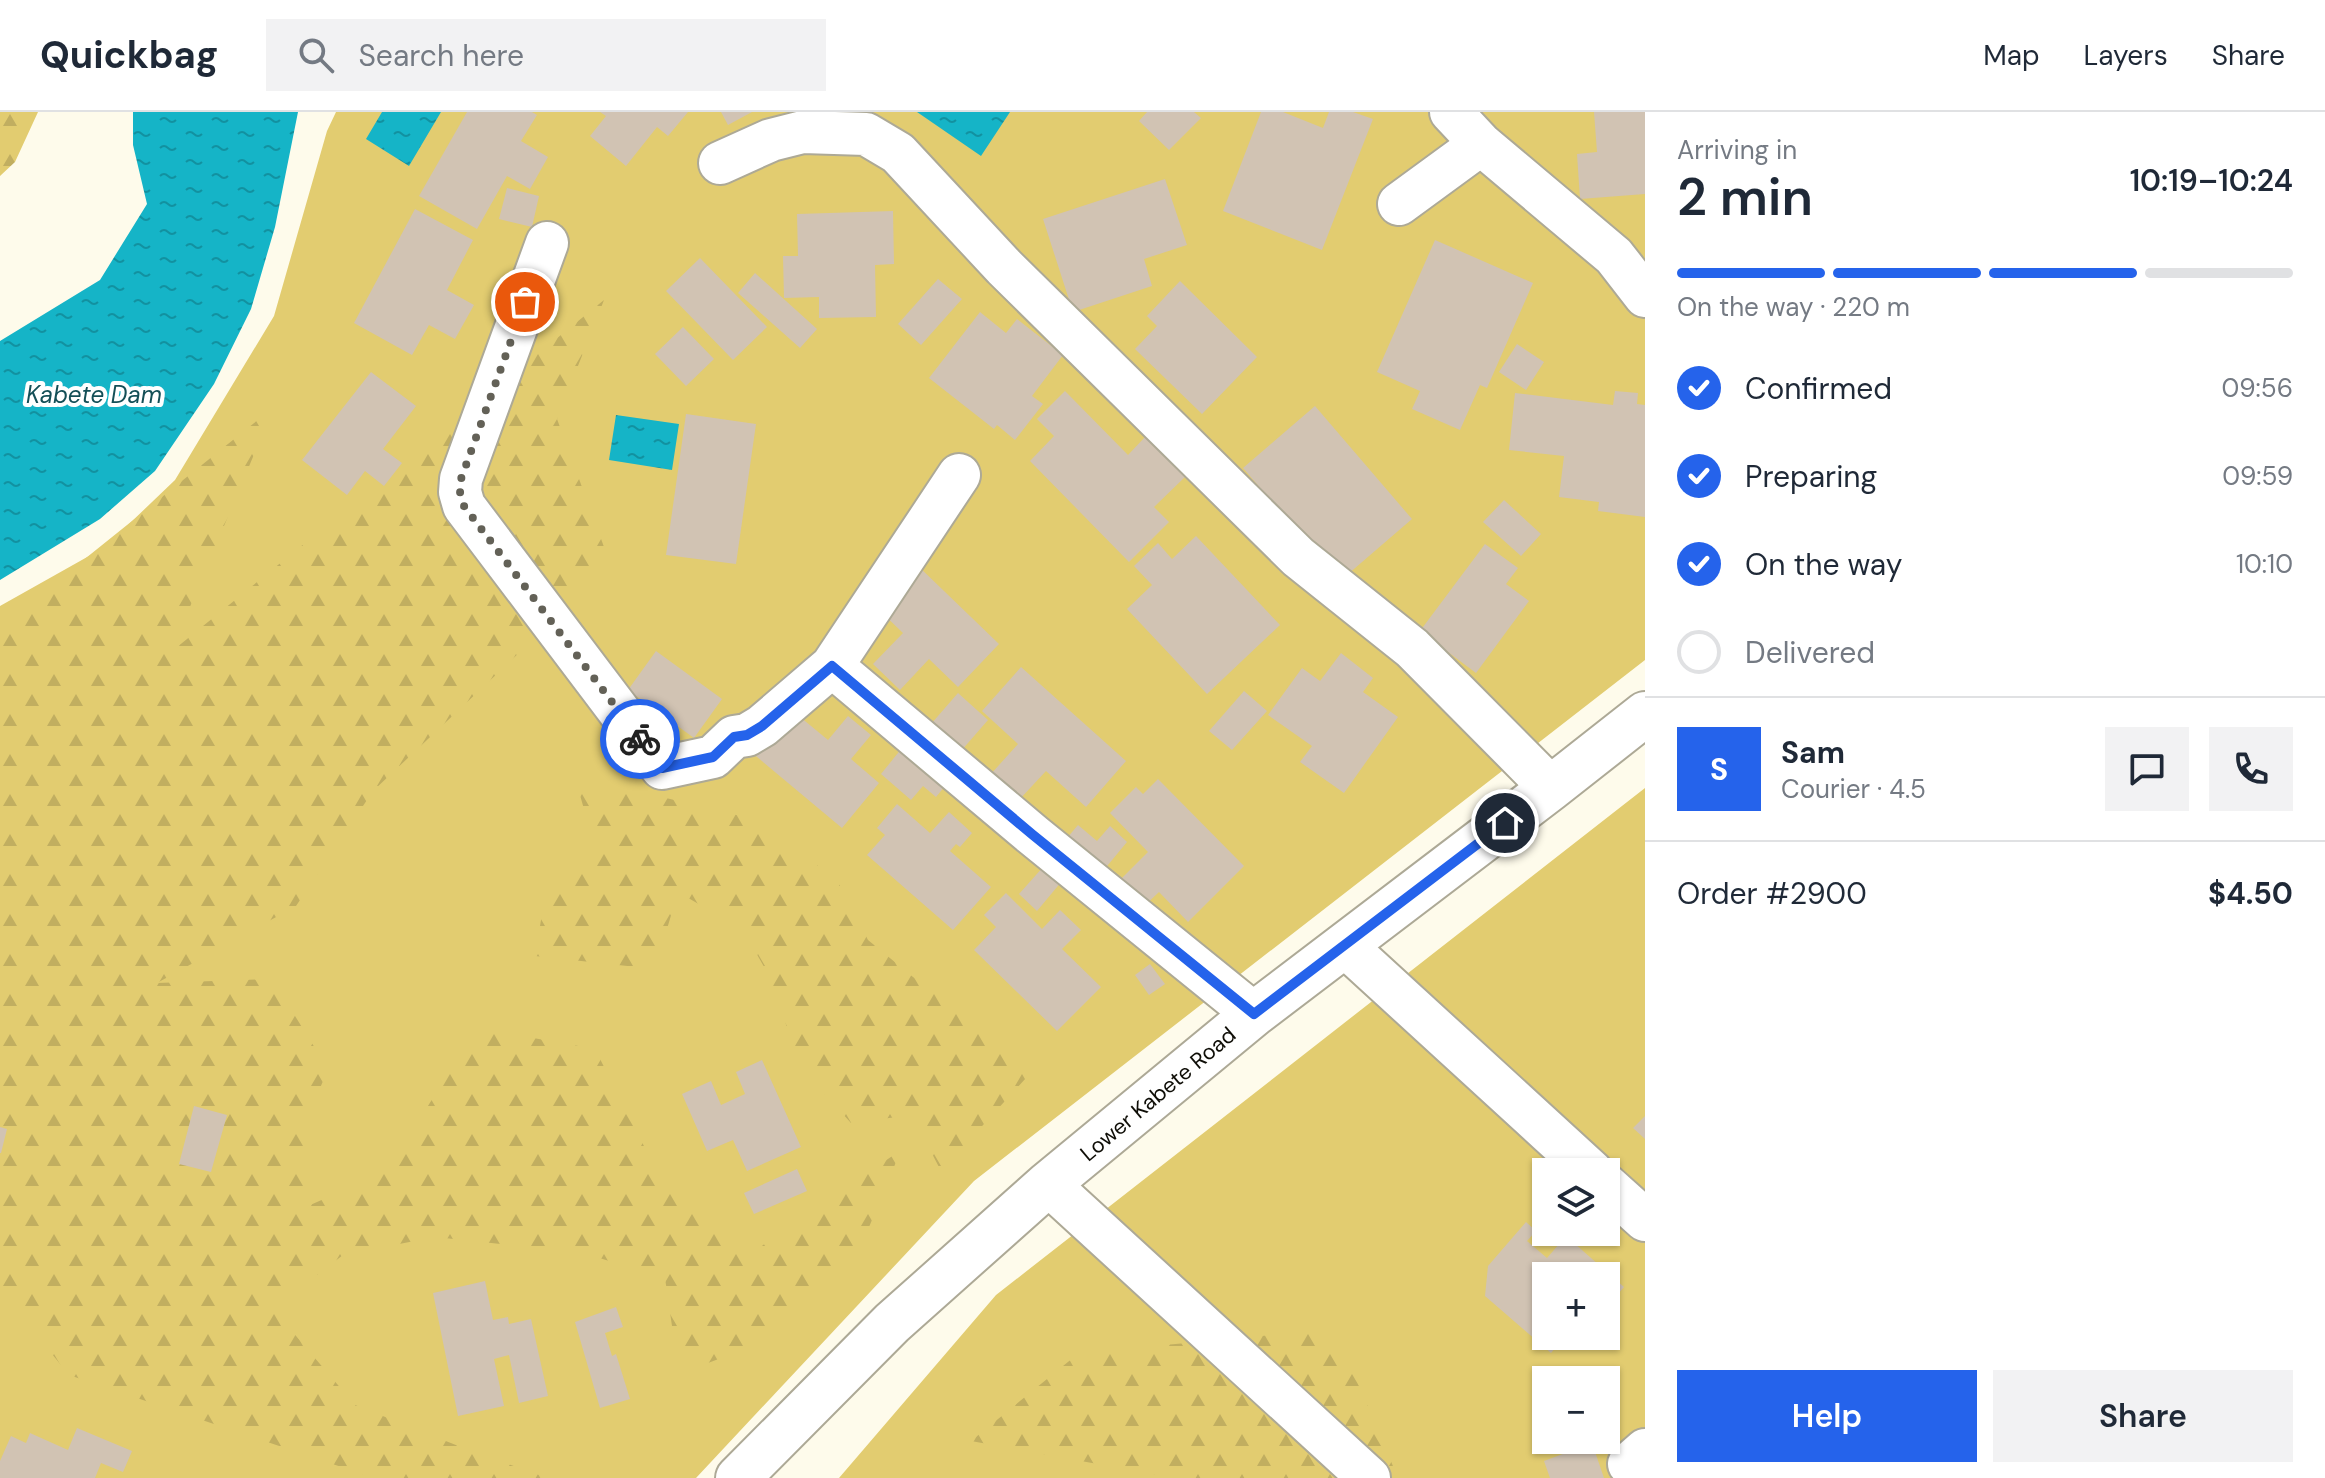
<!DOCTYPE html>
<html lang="en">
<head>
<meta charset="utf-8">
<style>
	body { margin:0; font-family:"DM Sans",sans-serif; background:#f2f2f3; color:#1f2937; height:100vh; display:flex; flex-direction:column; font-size:30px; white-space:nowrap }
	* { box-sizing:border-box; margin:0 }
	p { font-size:26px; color:#747a83 }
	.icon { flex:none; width:44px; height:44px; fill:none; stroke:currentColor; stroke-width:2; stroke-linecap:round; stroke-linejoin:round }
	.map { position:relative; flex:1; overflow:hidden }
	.details { display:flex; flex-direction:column; background:#fff; width:680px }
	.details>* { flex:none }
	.controls { position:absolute; left:1532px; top:1046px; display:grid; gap:16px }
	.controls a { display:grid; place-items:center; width:88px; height:88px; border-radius:0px; background:#fff; box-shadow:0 2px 6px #0004; font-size:40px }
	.pin { position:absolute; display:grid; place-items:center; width:68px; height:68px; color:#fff; margin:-34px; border:4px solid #fff; border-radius:50%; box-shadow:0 2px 8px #0007 }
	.courier { position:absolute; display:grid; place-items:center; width:80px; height:80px; margin:-40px; border:6px solid #2563eb; border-radius:50%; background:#fff; color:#222; box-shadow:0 2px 10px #0007 }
	.summary em { font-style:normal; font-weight:600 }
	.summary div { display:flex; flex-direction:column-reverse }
	.summary { display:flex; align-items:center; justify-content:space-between; height:136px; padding:0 32px }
	h1 { font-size:52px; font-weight:600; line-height:60px }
	.bar { display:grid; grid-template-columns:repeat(4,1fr); gap:12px 8px; align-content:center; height:96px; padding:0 32px }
	.bar i { height:10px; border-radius:6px; background:#e0e1e3 }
	.bar .selected { background:#2563eb }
	.bar p { grid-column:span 4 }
	.line { display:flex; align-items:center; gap:20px; padding:0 32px; border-top:2px solid #e0e1e3 }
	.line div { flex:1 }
	.round { display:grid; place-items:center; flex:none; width:84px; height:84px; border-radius:0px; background:#f2f2f3 }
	ol { padding:0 32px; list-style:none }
	li { display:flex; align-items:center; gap:24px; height:88px }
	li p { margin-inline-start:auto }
	li .icon { padding:8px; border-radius:50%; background:#2563eb; color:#fff; stroke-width:4 }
	li:last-child { color:#747a83 }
	li i { width:44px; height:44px; border:4px solid #e0e1e3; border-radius:50% }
	.cta { display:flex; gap:16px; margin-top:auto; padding:16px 32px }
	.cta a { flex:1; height:92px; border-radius:0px; background:#2563eb; color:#fff; font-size:32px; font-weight:600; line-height:92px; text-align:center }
	.cta a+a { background:#f2f2f3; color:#1f2937 }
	header { display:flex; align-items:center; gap:48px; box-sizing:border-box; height:112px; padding:0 40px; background:#fff; border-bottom:2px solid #e0e1e3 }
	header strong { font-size:38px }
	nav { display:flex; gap:44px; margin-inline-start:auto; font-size:28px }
	.search { width:560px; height:72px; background:#f2f2f3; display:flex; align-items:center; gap:20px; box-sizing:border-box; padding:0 28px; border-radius:0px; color:#747a83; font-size:30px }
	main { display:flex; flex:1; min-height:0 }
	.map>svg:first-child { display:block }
	.green { fill:#e2cc70; fill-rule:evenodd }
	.forest { fill:url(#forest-firs) }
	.water { fill:url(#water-ripples) }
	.building { fill:#d1c3b3 }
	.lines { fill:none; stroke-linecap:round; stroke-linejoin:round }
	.minor-casing { stroke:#ada996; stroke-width:46 }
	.major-casing { stroke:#ada996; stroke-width:48 }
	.minor { stroke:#fff; stroke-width:42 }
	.major { stroke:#fff; stroke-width:44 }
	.done { stroke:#636157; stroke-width:8; stroke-dasharray:0 14.4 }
	.route { stroke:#2563eb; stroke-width:10 }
	.labels { text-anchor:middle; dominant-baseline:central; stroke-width:8; stroke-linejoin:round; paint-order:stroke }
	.street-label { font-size:22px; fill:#0f0e07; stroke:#fff }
	.water-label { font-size:24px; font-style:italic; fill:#144f57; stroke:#fff }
</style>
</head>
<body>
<header>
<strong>Quickbag</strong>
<div class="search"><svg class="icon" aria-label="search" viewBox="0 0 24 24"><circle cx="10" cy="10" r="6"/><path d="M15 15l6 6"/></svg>Search here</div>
<nav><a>Map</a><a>Layers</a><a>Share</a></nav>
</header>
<main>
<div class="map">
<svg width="1645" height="1366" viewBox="0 0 1645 1366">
	<defs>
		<pattern id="forest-firs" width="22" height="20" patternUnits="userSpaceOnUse" patternTransform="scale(2)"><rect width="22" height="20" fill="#e2cc70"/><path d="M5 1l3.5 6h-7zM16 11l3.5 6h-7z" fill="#c1ae60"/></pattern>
		<pattern id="water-ripples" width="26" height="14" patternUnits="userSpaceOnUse" patternTransform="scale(2)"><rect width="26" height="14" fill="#15b4c7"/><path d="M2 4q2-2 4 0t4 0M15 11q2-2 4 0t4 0" fill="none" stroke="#1291a0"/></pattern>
	</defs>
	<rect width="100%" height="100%" fill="#fefbeb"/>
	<path class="green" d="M336,0H1645V548L974,1069L696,1366H0V494L105,435L175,368L274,204L327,19Z
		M1645,676V1366H839L996,1183ZM1546,1060H1606V1120H1546ZM1546,1164H1606V1224H1546ZM1546,1268H1606V1328H1546Z"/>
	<path class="forest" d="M0,0H38L15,50L0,64Z
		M604,188L557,307L611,454L373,679L296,794L157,871L272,867L328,957L303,1017L308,1094L387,1059L477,916L595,937L654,1054L756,1138L901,1038L862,1132L737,1240L679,1262L665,1166L583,1141L435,1125L343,1143L273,1197L355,1293L476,1341L548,1366H374L69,1263L0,1178V515L274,295L171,540Z
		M578,676L666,686L745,705L836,766L868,828L913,865L990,919L1026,966L941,1059L912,1003L851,1011L800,955L771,867L743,818L678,780L655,857L535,844L548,766L597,743Z
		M1335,1217L1398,1366H1175L971,1329L1079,1241Z"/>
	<path class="water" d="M133,0H298L275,115L251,197L214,272L155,359L100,407L0,468V229L100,168L147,92L133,33Z
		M382,0H441L409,54L366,27Z
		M917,0H1010L981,44Z
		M616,303L679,312L672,358L609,348Z"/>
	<path class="building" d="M467,0H532L537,3L521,29L548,45L530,77L507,64L477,117L419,84Z
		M600,0H688L668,24L657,15L626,54L590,24L606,4Z
		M721,0H752L728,13Z
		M1147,0H1194L1201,6L1169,38L1139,9Z
		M1261,0H1283L1323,16L1329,0H1353L1373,7L1322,138L1223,99Z
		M1594,0H1645V82L1580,87L1577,42L1597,40Z
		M1165,67L1187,133L1144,147L1152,174L1073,200L1043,107Z
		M507,76L539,84L532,115L499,107Z
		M415,97L473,128L447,178L474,193L455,227L429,213L412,243L354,211Z
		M893,99L894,152L875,153L876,205L819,206V185L784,186L783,144H798L797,102Z
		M1435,128L1533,171L1487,276L1480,273L1460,318L1412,297L1420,279L1377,260Z
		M700,146L767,215L733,248L666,179Z
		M755,161L817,217L800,236L738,181Z
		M938,167L962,187L921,233L898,212Z
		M1180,169L1257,245L1202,302L1135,237L1157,214L1147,204Z
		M980,200L1006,221L1017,207L1063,243L1032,284L1043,292L1015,328L997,313L994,317L929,266Z
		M683,215L714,247L686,274L655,242Z
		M1517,232L1544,250L1526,278L1499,260Z
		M371,260L416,294L383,337L402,351L384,374L365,359L347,383L302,348Z
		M1065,279L1128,343L1145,325L1185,365L1154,395L1169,410L1129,450L1030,349L1054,324L1037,307Z
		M1615,279L1638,281L1637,292L1645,293V405L1598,399L1599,390L1559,385L1564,344L1509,338L1515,281L1613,293Z
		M1315,294L1412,407L1340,469L1243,356Z
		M686,302L756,312L736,452L666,443Z
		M1504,388L1541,422L1521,444L1483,410Z
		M1196,424L1280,513L1207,582L1127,497L1152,473L1134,454L1158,431L1172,447Z
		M1485,432L1518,456L1506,472L1529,489L1476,561L1420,519Z
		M916,452L999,532L958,575L929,547L900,578L873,552L903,521L875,494Z
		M656,539L722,587L694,626L628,578Z
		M1341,541L1373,566L1363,580L1398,605L1344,681L1300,650L1312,634L1268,603L1302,556L1320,569Z
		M1021,555L1126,649L1086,695L1046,659L1019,688L990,663L1018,632L982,599Z
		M1244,579L1267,599L1232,638L1209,619Z
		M958,581L988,608L961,639L931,612Z
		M788,595L828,628L848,604L871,623L851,647L879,671L842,716L751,640Z
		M906,631L950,668L936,685L923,674L911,688L881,662Z
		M1158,667L1244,754L1188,810L1159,780L1140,798L1115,773L1148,740L1110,701L1136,675L1143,682Z
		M897,692L930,721L949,700L972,721L960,735L956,732L950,739L991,775L953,818L867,743L885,723L877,716Z
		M1078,713L1097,729L1110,714L1127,730L1098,765L1061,733Z
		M1044,754L1062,769L1037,799L1019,782Z
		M1006,781L1042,817L1060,798L1081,818L1062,837L1101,875L1057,919L974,838L996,815L984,803Z
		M1150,852L1165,872L1149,883L1135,863Z
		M762,948L801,1035L747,1059L733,1028L707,1039L682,982L711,969L721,993L745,982L736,960Z
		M194,994L227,1003L211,1060L179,1052Z
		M1645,1004V1027L1633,1016Z
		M0,1015L7,1017L1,1041H0Z
		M797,1057L807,1079L754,1102L744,1081Z
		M1526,1110L1536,1119L1527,1129L1547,1146L1566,1124L1624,1175L1606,1196V1164H1546V1224H1565L1551,1241L1485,1184L1488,1154Z
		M485,1169L493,1208L508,1205L509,1212L531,1207L548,1284L519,1291L509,1243L494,1247L504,1294L458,1304L433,1181Z
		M616,1195L623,1215L605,1221L612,1244L616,1242L630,1287L600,1296L575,1210Z
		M77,1316L132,1339L123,1360L101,1351L95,1366H0V1349L11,1324L26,1331L30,1321L68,1338Z
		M1592,1331L1604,1366H1550L1544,1349Z"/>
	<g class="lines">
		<defs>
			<path id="minor" d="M1451,0L1481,32L1614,144L1645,184
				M720,51L771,28L803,20L866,22L898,41L1004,155L1298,445L1412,536L1551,676
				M1399,92L1481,32
				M547,131L461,367L460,380L464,394L662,656L713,645L734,625L747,623L762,614L832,554L959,363
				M832,554L1033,723L1254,902
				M1344,833L1592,1060
				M1048,1072L1369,1366
				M1606,1073L1645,1108
				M1629,1352L1645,1338"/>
			<path id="major" d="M738,1366L892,1211L1048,1072L1254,902L1551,676L1645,602"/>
		</defs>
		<use href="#minor" class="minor-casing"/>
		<use href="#major" class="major-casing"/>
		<use href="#minor" class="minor"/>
		<use href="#major" class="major"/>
	</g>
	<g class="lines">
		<path class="done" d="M525,190L461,367L460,380L464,394L640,627"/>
		<path class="route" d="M640,627L662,656L713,645L734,625L747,623L762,614L832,554L1033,723L1254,902L1505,711"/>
	</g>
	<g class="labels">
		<g class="street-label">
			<text transform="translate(1158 982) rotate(-40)">Lower Kabete Road</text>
		</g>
		<g class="water-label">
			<text x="94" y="282">Kabete Dam</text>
		</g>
	</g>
</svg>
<div class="controls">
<a><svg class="icon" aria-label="layers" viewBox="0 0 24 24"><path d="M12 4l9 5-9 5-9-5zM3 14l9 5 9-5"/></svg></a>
<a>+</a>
<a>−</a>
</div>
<div class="pin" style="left:525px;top:190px;background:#ea580c"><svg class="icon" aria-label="bag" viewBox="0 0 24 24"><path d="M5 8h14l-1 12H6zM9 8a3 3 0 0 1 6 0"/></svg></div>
<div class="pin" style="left:1505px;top:711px;background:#1f2937"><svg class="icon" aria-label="home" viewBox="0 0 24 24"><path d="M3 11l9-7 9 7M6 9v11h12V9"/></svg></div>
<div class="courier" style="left:640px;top:627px"><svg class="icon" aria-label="bike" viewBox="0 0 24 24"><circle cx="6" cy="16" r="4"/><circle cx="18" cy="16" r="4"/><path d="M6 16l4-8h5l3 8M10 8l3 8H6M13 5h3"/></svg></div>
</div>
<section class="details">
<div class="summary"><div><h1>2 min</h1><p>Arriving in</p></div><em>10:19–10:24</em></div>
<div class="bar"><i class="selected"></i><i class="selected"></i><i class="selected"></i><i></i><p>On the way · 220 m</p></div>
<ol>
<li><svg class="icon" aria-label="check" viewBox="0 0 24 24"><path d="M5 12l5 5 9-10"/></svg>Confirmed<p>09:56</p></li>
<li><svg class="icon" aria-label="check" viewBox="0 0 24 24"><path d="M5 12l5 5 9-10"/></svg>Preparing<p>09:59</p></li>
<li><svg class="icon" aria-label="check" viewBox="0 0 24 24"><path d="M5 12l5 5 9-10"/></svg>On the way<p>10:10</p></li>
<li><i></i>Delivered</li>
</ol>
<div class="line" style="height:144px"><b class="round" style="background:#2563eb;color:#fff">S</b><div><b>Sam</b><p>Courier · 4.5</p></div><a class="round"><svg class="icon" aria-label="chat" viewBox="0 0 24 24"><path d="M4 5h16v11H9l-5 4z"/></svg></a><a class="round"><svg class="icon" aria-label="phone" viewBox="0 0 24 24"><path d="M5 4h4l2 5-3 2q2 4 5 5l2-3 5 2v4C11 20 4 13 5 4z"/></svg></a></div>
<div class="line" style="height:104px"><div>Order #2900</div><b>$4.50</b></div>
<div class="cta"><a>Help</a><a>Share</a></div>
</section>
</main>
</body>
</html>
